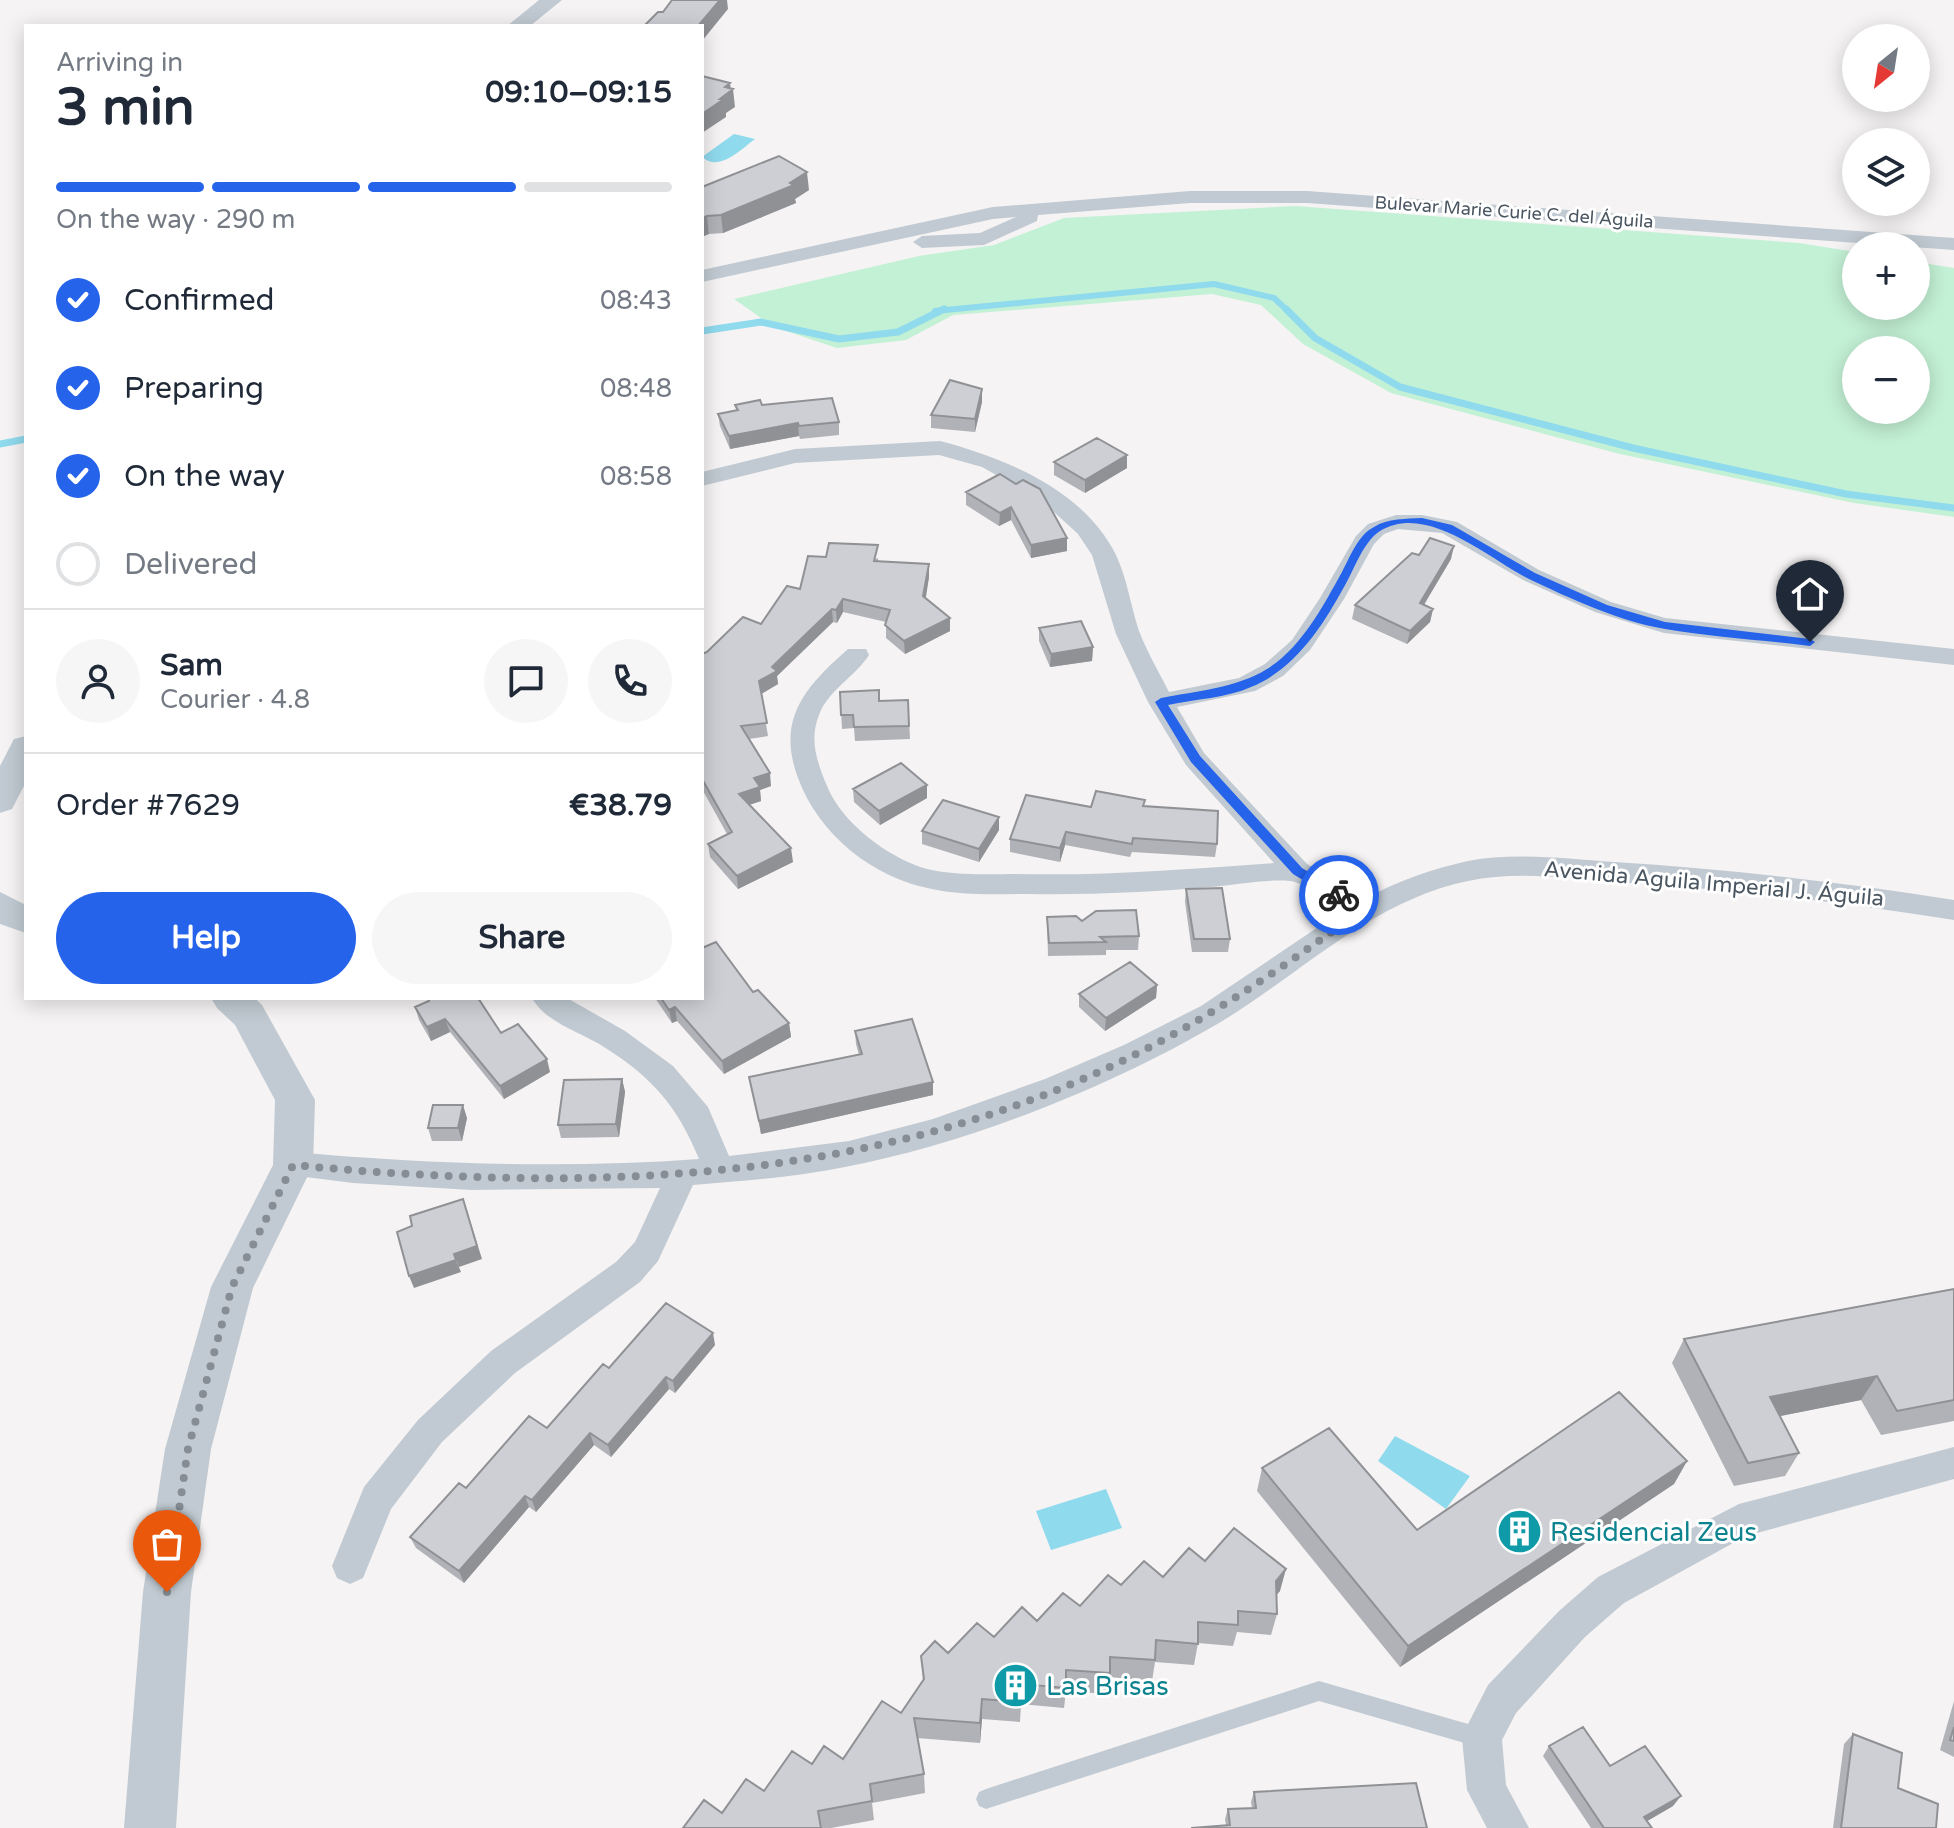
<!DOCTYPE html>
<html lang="en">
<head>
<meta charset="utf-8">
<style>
	body { margin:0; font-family:"Varela Round",sans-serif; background:#f6f6f7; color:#1f2937; height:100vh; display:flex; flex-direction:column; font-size:30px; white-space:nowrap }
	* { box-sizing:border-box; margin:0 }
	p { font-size:26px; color:#747a83 }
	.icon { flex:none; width:44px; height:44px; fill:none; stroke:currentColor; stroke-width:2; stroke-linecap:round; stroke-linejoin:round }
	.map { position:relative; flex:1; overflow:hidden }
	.drawer { position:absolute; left:24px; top:24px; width:680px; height:976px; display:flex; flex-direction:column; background:#fff; border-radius:0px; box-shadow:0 4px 20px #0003 }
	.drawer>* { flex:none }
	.needle { width:52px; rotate:210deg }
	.tools { position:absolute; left:1842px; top:24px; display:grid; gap:16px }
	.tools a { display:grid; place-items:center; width:88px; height:88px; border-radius:50%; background:#fff; box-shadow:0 4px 20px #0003; font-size:40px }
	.pin { position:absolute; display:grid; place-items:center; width:68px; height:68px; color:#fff; margin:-82px -34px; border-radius:50% 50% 50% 0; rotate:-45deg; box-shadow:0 0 8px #0007 }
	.pin .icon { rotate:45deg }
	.courier { position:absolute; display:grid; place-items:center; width:80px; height:80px; margin:-40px; border:6px solid #2563eb; border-radius:50%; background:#fff; color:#222; box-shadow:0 2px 10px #0007 }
	.summary em { font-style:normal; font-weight:700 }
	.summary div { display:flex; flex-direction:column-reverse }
	.summary { display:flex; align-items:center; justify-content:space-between; height:136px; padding:0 32px }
	h1 { font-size:52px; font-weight:700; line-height:60px }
	.bar { display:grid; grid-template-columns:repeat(4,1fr); gap:12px 8px; align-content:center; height:96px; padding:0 32px }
	.bar i { height:10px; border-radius:6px; background:#e0e1e3 }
	.bar .active { background:#2563eb }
	.bar p { grid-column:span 4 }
	.line { display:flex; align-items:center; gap:20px; padding:0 32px; border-top:2px solid #e0e1e3 }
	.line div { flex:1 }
	.round { display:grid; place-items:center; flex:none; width:84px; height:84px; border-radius:42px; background:#f6f6f7 }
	ol { padding:0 32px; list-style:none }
	li { display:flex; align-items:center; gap:24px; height:88px }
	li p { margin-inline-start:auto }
	li .icon { padding:8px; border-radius:50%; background:#2563eb; color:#fff; stroke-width:4 }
	li:last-child { color:#747a83 }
	li i { width:44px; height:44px; border:4px solid #e0e1e3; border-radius:50% }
	.primary-button { display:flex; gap:16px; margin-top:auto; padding:16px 32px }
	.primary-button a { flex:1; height:92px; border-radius:48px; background:#2563eb; color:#fff; font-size:32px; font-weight:700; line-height:92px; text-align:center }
	.primary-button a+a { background:#f6f6f7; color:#1f2937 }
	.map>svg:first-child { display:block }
	.green { fill:#c3f1d5; fill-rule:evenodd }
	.water { fill:#90daee }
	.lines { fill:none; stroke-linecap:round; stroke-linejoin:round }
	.stream-far1 { stroke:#90daee; stroke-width:6 }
	.stream { stroke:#90daee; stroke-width:7 }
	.service { fill:#c1cad2; fill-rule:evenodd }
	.minor { fill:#c1cad2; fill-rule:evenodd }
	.tertiary { fill:#c1cad2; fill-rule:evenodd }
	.wall { fill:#b0b2b7 }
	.shaded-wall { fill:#909195 }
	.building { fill:#cdcfd5; stroke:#909195; stroke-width:2 }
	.route { fill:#2563eb }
	.done { stroke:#868d94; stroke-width:8; stroke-dasharray:0 14.4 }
	.labels { text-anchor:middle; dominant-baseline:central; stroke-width:6; stroke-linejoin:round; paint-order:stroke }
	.far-street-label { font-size:18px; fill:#4a5661; stroke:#fff }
	.street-label { font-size:22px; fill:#4a5661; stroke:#fff }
	.near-culture-label { font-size:26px; fill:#0d838f; stroke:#fff; text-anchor:start }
</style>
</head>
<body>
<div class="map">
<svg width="1954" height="1828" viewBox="0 0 1954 1828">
	<rect width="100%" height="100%" fill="#f5f3f3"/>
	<path class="green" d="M1295,206L1799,243L1856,252V306H1916V262L1954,268V517L1854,503L1620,454L1391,393L1303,344L1261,305L1212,294L953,315L906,340L837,348L774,327L734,299L919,256L994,245L1064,218ZM1856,350H1916V410H1856Z"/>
	<path class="water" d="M734,134L755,139C739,151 719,172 702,157Z
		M1395,1436L1470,1476L1446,1509L1378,1461Z
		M1106,1489L1122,1528L1051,1550L1036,1511Z"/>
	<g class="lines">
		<path class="stream-far1" d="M935,311L1214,284L1274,298L1288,311"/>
		<path class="stream" d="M1286,309L1315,338L1400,387L1633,448L1846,494L1954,508
			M702,331L761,322L839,339L898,332L944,309
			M0,444L26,439"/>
		<path class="service" d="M1319,1681L1482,1728L1489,1731L1492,1738L1489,1745L1482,1748L1319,1701L986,1809L979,1806L976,1799L979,1792L986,1789Z"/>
		<path class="minor" d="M1190,191H1307L1954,238V250L1307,203H1190L1038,215L1037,221L984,245L922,248L913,242L922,236L980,233L1016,217L993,219L702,282V270L993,207Z
			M940,441C1005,458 1084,490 1116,555C1127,578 1131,607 1139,631C1147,652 1159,672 1169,692L1239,678L1265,664L1292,640L1320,598L1356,536L1368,524L1396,515H1422L1457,522L1539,570L1611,602L1665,618L1954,649V665L1664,633L1595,612L1523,580L1442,533L1398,529L1384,534L1374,544L1344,599L1310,650L1283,676L1255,691L1177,707L1204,753L1307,864L1365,899C1397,881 1432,869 1468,861C1515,852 1566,859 1614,862C1728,869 1841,882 1954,900V920C1841,902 1729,889 1615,882C1567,878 1515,871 1468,881C1371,901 1301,974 1219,1023C1112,1086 968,1144 845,1167C796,1177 743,1181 693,1185L658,1261L640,1282L515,1373L442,1442L391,1509L363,1578L350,1584L337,1578L332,1566L364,1487L418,1420L491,1351L616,1262L635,1242L660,1188L472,1190L353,1183L282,1174L277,1165L282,1156L293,1152C429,1164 563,1169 699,1159C678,1107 652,1077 604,1047C581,1032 546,1023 532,998H567L625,1031L673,1066L708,1107L729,1156L849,1141L933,1119L1045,1079L1124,1045L1201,1006L1342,911C1328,903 1306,883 1290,881C1265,879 1236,885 1211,887C1151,892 1090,895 1029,894C997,894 964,896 932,889C873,878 819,835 798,778C776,719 805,687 848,649H866L869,655C855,677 829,689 819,715C809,740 817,762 827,786C842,823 888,858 927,869C956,876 989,874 1018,874C1104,876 1189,869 1274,863L1186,765L1148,702L1116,634L1092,555L1078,534L1041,500L982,467L939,455L795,463L702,486V472L795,449Z
			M1954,1447V1479L1746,1536L1624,1603L1585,1637L1516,1713L1502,1740L1506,1785L1529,1828H1487L1467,1790L1462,1738L1468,1724L1488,1685L1559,1611L1598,1577L1739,1504Z"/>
		<path class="tertiary" d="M539,0H562L530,26H507Z
			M26,736V782L12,809L0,813V766L14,739Z
			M0,892L26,905V933L0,924Z
			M211,998H255L262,1005L315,1100L313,1165L253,1288L211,1449L191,1592L176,1828H124L143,1592L165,1449L211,1287L273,1165L275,1100L235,1025L217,1008Z"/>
	</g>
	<path class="wall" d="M702,187L809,190L795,199L796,203L723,233L709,234Z
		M982,402L975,432L931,428V415Z
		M735,405H762L839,422V435L800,439L799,436L730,449L720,426L718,414L736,410Z
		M1054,462L1127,468L1085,493L1054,475Z
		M1000,474L1067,551L1031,558L1011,520L999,526L966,505V492Z
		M878,558V561L929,577L925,598L950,631L905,654L886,638V622L843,612L837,623L833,622L777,676L778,684L761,694L768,736L749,739L771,786L760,790L761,801L749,805L793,862L738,889L710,857L708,844L727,834L702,789V654L761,624L800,589Z
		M1451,559L1424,605L1433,609L1430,622L1407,644L1352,619L1355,605Z
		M1039,628L1093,647L1092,661L1050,667L1039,641Z
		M840,692L879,701L908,700L910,739L855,741L854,728L842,729Z
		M853,789L927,798L880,825L854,802Z
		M1144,806L1217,844L1215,857L1132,852L1130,857L1065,845L1060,862L1010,852V839L1091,807Z
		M999,830L979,862L922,844V831Z
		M1186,889L1230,939L1228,952H1192L1185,902Z
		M1047,917L1082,921L1139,936L1138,950H1106V955L1048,956Z
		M1157,985L1156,998L1105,1031L1079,1007V994Z
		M753,992L789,1023L791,1037L724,1074L677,1021L672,1023L655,998H702Z
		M427,998L501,1033L550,1072L504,1099L450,1032L431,1041L419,1020L415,1007L428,1001Z
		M855,1031L933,1095L761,1134L749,1077L859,1055L856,1044Z
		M622,1079L625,1092L619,1137L561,1138L558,1125Z
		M467,1118L462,1141H432L428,1128Z
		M1954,1289V1421L1881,1435L1861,1400L1780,1416L1799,1453L1785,1476L1734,1486L1672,1363L1684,1339Z
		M715,1345L675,1393L669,1389L611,1457L594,1445L536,1512L529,1507L464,1583L416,1548L410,1537L466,1488L547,1428L609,1368Z
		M1687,1461L1674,1484L1400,1667L1257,1491L1262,1468L1417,1530Z
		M1205,1561L1280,1591L1276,1595L1277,1614L1271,1635L1237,1632L1233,1646L1198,1643L1194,1665L1155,1662L1152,1681L1109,1677L1107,1694L1066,1691L1064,1708L1021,1704L1020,1722L982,1719L980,1743L917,1738L924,1774L925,1793L872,1803L874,1820L831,1828H683L722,1813L764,1791L812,1764L843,1759L901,1713L923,1681L921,1656L948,1653L1080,1606L1121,1585L1163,1577Z
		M1954,1701V1757L1940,1750Z
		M1853,1734L1898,1788L1936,1828H1833L1844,1744Z
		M1549,1746L1610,1766L1673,1806L1647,1821L1652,1828H1591L1543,1756Z
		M1254,1792L1427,1828L1226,1825L1225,1819L1228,1809L1252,1808L1251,1802Z"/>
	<path class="shaded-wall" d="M720,0H727L728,9L702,41V26H698Z
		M730,83L731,91L733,89L735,107L726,113V117L702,133V114L725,87Z
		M807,172L809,190L795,199L796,203L723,233L721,215L790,183Z
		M707,216L709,234L702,237V218Z
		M982,389V402L975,432V419Z
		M798,423L799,436L730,449L729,436Z
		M1127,455V468L1085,493V480Z
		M1011,507V520L999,526L1000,513Z
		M1067,538V551L1031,558V545Z
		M1454,546L1451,559L1417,616L1420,603Z
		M929,564V577L924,610L923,596Z
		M843,599V612L837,623L836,610Z
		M832,609L833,622L777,676L778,684L761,694L759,681Z
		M1433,609L1430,622L1407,644L1410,631Z
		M950,618V631L905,654L904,641Z
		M1093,647L1092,661L1050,667L1051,654Z
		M770,773L771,786L760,790L761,801L740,808L739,794L754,778Z
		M927,785V798L880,825L879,811Z
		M999,817V830L979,862V849Z
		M1066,832L1065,845L1060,862V848Z
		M791,848L793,862L738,889L737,876Z
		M1157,985L1156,998L1105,1031L1106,1018Z
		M675,1007L677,1021L672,1023L669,1010Z
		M445,1019L450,1032L431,1041L427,1027Z
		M789,1023L791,1037L724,1074L722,1061Z
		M547,1059L550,1072L504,1099L500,1086Z
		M622,1079L625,1092L619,1137L616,1124Z
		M933,1082V1095L761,1134L759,1121Z
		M463,1105L467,1118L462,1141L458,1128Z
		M467,1211L482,1259L459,1267L454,1254Z
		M456,1260L461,1272L414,1288L409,1276Z
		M713,1333L715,1345L675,1393L673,1381Z
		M1877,1376L1861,1400L1756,1421L1770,1397Z
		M666,1377L669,1389L611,1457L608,1445Z
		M590,1433L594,1445L536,1512L532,1500Z
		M1687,1461L1674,1484L1400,1667L1408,1646Z
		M525,1496L529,1507L464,1583L459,1571Z
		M1286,1569L1280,1591L1270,1602L1276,1581Z
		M982,1699V1719L980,1743V1723Z
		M1681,1796L1673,1806L1637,1827L1644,1817Z"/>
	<path class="building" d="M672,0H720L698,26H644L658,12H663Z
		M702,76L730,83L725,87L733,89L720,99H724L702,114Z
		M779,156L807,172L790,183L794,185L721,215L707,216L702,218V187Z
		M950,380L982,389L975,419L931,415Z
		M832,398L839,422L799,426L798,423L729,436L718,414L738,410L735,405L760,400L762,405Z
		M1097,438L1127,455L1085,480L1054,462Z
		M1000,474L1016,484L1023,480L1040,489L1067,538L1031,545L1011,507L1000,513L966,492Z
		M1430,538L1454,546L1420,603L1433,609L1410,631L1355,605L1412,553L1419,555Z
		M829,543L878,545L874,561L929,564L923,596L950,618L904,641L885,625L890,610L843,599L836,610L832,609L772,667L777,671L759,681L767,723L741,726L770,773L754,778L760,787L739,794L791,848L737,876L708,844L732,832L702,779V654L707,652L743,617L761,624L787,586L800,589L808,556L826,557Z
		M1081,621L1093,647L1051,654L1039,628Z
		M879,690V701L908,700L909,726L854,727L853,715H841L840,692Z
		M901,763L927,785L879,811L853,789Z
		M1096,791L1145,800L1143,806L1218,811L1217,844L1133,838L1132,844L1066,832L1060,848L1010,839L1026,795L1091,807Z
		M943,800L999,817L979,849L922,831Z
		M1222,888L1230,939H1194L1186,889Z
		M1136,910L1139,936L1100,937L1106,942L1049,943L1047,917L1076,916L1082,921L1096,911Z
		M716,942L753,992L758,990L789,1023L722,1061L675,1007L669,1010L661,998H702V948Z
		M1130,962L1157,985L1106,1018L1079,994Z
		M428,998H478L501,1033L518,1024L547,1059L500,1086L445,1019L427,1027L415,1007L429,1001Z
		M912,1019L933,1082L759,1121L749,1077L862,1054L855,1031Z
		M622,1079L616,1124L558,1125L564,1080Z
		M433,1105H463L458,1128H428Z
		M463,1199L477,1246L454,1254L456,1260L409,1276L397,1232L412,1226L410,1216Z
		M1954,1289V1400L1897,1411L1877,1376L1770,1397L1799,1453L1748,1463L1684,1339Z
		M666,1303L713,1333L673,1381L666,1377L608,1445L590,1433L532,1500L525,1496L459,1571L410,1537L459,1483L466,1488L529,1416L547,1428L603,1364L609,1368Z
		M1619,1392L1687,1461L1408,1646L1262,1468L1329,1428L1417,1530Z
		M1234,1528L1286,1569L1276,1581L1277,1614L1238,1611V1625L1198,1622V1644L1156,1640L1155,1660L1110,1657V1673L1066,1670V1688L1022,1684L1021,1702L982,1699L980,1723L914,1718L924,1774L870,1784L872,1801L818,1811L821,1828H683L704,1800L722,1813L746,1779L764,1791L792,1751L812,1764L824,1746L843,1759L882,1701L901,1713L924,1679L921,1656L935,1641L948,1653L977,1623L994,1637L1022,1607L1037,1621L1063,1593L1080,1606L1108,1575L1121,1585L1144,1561L1163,1577L1189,1548L1205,1561Z
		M1583,1727L1610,1766L1645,1746L1681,1796L1644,1817L1652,1828H1604L1549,1746Z
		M1954,1727V1741L1950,1740Z
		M1853,1734L1902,1753L1898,1788L1938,1804L1936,1828H1841Z
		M1416,1783L1427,1828H1191L1230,1825L1228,1809L1256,1808L1254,1792Z"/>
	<path class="route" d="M1422,518L1452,525L1535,573L1607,605L1665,622L1810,639L1815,642L1810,646C1762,640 1713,637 1665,629C1619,621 1571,599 1529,579C1489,559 1427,502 1380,531C1363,542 1354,570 1344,587C1322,627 1295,669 1251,687C1227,698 1195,699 1168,705L1200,756L1302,868L1345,895L1343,899H1334L1293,874L1191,762L1155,702L1161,698C1197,691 1236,688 1267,669C1302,647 1323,606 1342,572C1350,557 1358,535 1374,527C1388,518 1406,519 1422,518Z"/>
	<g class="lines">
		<path class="done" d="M167,1592L188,1449L232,1287L293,1165C600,1194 906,1186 1181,1030C1245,994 1304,952 1362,910L1339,895"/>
	</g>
	<defs>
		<symbol id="building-disc" viewBox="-11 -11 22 22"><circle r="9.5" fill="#0f9aa8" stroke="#fff"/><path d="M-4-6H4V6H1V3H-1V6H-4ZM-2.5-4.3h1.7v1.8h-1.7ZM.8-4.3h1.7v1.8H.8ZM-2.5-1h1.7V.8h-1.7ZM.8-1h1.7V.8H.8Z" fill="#fff"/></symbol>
	</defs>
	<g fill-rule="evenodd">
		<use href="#building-disc" x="1494" y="1506" width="51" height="51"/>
		<use href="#building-disc" x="990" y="1660" width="51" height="51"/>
	</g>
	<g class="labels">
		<g class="far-street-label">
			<text transform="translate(1514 212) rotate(4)">Bulevar Marie Curie C. del Águila</text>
		</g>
		<g class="street-label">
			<text transform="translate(1714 884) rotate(5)">Avenida Aguila Imperial J. Águila</text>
		</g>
		<g class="near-culture-label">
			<text x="1550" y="1532">Residencial Zeus</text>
			<text x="1046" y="1686">Las Brisas</text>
		</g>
	</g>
</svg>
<div class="tools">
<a><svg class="needle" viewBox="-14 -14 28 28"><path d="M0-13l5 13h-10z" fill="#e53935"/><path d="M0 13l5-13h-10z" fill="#747a83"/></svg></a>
<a><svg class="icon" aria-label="layers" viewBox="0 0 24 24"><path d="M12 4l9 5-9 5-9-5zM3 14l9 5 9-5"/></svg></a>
<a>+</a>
<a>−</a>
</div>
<div class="pin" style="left:167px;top:1592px;background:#ea580c"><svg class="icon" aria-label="bag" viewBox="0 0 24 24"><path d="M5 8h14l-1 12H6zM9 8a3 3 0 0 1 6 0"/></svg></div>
<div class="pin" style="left:1810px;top:642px;background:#1f2937"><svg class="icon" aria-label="home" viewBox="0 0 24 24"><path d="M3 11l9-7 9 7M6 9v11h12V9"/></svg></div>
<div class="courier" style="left:1339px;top:895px"><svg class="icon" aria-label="bike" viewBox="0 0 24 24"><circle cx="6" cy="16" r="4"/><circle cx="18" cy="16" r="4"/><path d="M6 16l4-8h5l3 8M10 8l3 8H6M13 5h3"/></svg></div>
<section class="drawer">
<div class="summary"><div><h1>3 min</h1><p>Arriving in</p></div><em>09:10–09:15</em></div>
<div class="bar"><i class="active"></i><i class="active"></i><i class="active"></i><i></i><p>On the way · 290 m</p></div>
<ol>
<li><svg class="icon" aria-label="check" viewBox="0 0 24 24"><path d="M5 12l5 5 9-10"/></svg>Confirmed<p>08:43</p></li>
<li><svg class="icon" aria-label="check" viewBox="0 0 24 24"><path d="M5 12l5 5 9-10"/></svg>Preparing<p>08:48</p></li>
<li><svg class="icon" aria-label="check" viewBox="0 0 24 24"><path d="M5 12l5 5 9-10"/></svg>On the way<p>08:58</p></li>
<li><i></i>Delivered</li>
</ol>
<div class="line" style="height:144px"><a class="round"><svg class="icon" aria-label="person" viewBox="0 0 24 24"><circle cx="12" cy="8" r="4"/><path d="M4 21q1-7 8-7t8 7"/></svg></a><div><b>Sam</b><p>Courier · 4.8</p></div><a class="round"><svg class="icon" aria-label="chat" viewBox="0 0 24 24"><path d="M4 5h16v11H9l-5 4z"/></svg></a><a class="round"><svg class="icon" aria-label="phone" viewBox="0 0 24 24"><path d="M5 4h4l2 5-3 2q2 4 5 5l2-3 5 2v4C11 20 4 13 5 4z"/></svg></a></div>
<div class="line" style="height:104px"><div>Order #7629</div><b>€38.79</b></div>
<div class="primary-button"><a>Help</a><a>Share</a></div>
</section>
</div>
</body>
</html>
